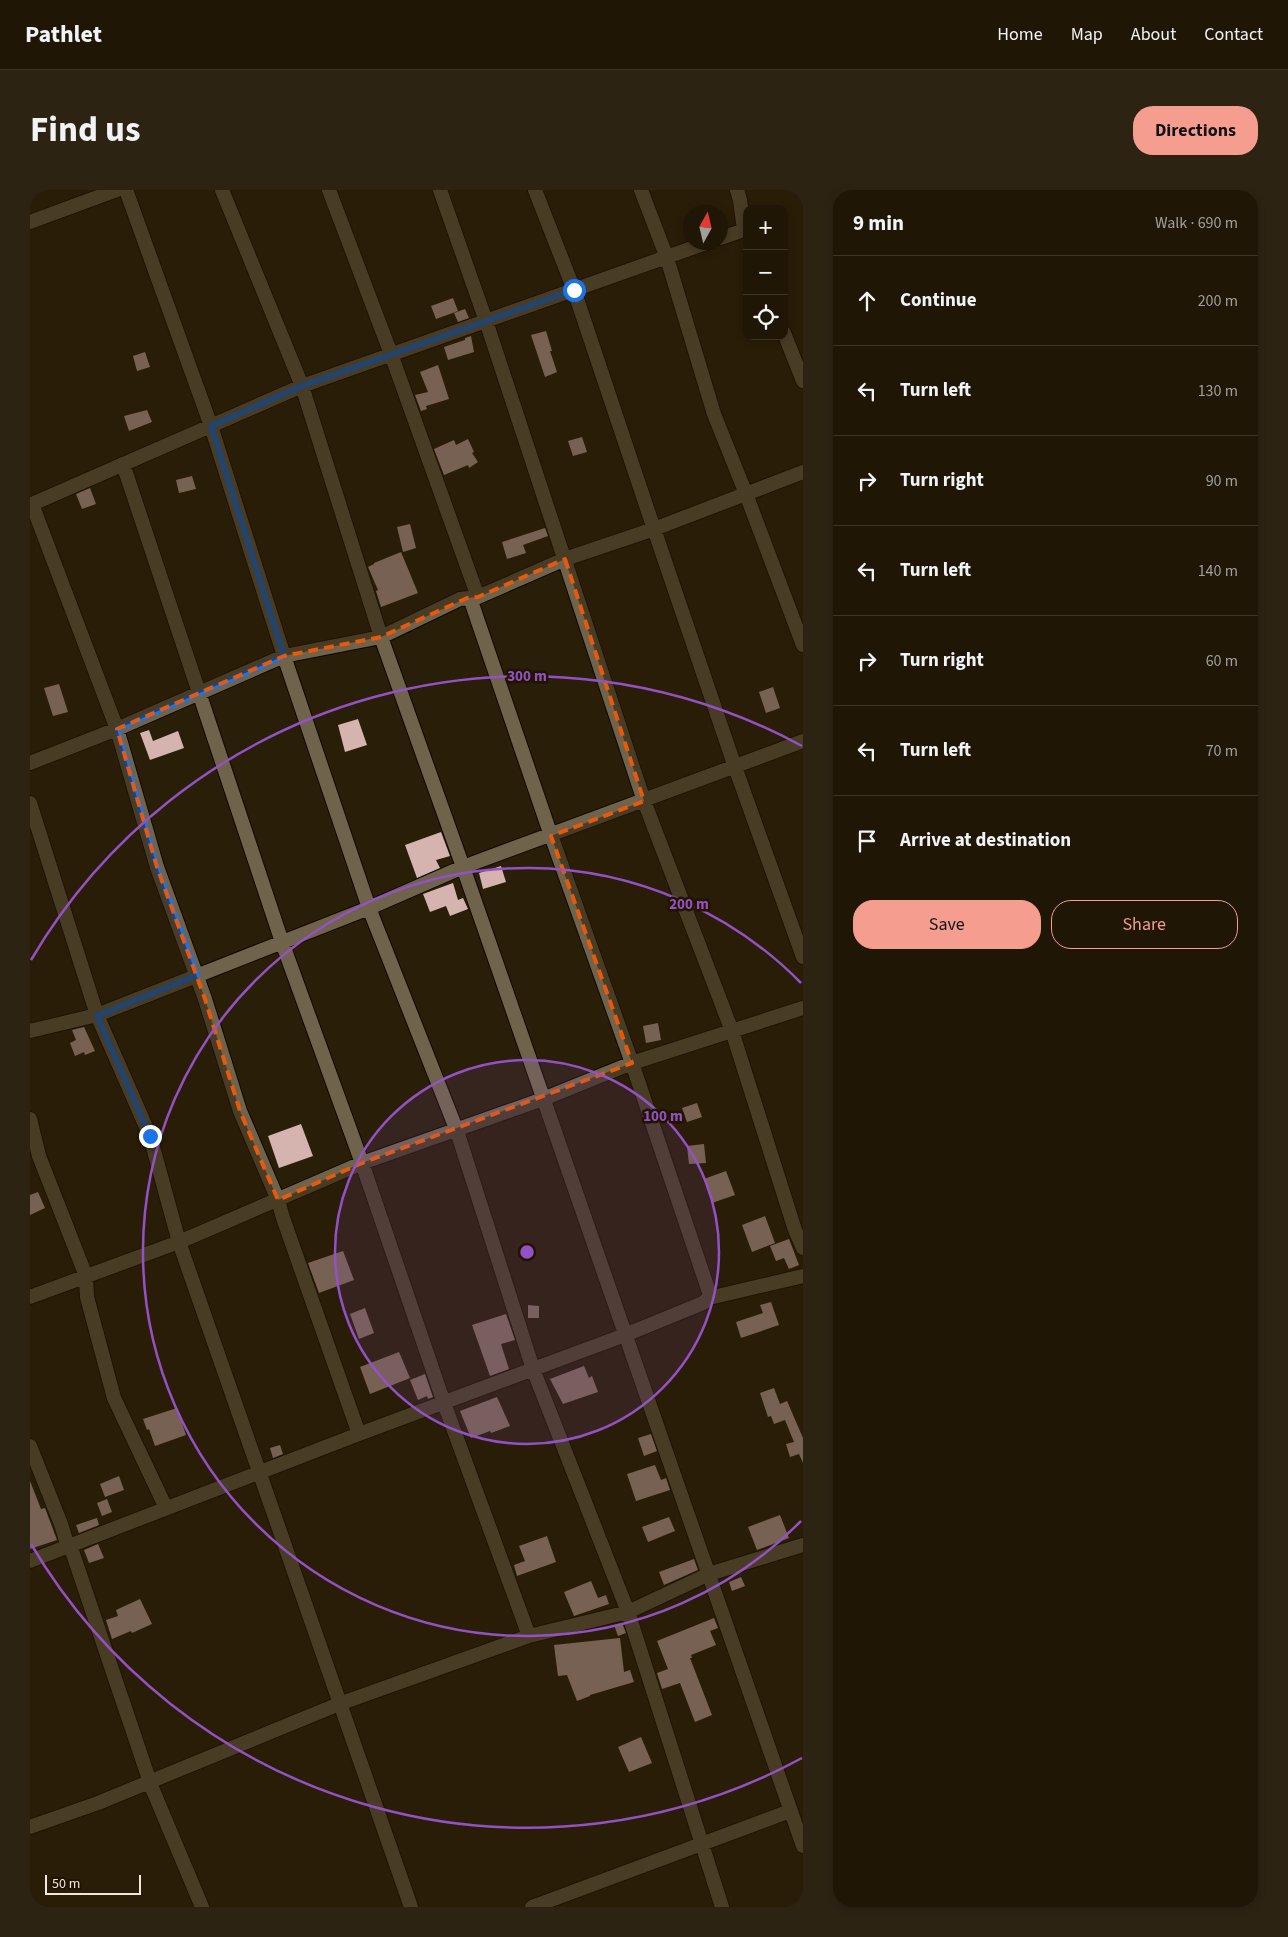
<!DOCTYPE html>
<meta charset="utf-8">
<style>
:root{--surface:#1f1605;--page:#2c2313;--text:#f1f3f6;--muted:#a19f9a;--line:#3c3527;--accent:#f59d8e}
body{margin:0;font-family:"Source Sans 3",sans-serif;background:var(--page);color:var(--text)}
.controls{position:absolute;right:15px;top:15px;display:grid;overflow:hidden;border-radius:10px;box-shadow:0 2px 8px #0003}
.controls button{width:45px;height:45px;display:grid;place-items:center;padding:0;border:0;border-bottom:1px solid var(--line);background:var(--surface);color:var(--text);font:25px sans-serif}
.compass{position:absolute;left:653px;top:15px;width:45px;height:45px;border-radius:50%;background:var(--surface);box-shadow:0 2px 8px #0003;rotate:8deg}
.scale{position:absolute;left:15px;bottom:12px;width:96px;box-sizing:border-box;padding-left:5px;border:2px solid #f0e8db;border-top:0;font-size:14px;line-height:18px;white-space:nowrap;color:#f0e8db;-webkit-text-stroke:4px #201401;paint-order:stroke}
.stop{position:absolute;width:15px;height:15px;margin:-11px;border:4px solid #1a73e8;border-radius:50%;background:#fff}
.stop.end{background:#1a73e8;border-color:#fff;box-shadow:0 1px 5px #0008}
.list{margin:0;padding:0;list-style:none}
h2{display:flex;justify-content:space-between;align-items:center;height:65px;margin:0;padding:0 20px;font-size:21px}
h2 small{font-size:16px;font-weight:400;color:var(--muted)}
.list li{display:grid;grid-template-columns:32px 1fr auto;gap:15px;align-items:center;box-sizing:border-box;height:90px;padding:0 20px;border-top:1px solid var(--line)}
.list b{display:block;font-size:19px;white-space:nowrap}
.list em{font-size:16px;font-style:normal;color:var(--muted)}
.actions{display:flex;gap:10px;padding:15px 20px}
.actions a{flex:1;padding:11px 0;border:1px solid var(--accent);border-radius:20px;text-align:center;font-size:18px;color:var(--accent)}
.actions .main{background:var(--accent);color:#111}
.icon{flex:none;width:28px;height:28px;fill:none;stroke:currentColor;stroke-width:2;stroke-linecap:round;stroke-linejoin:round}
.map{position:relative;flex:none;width:773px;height:1717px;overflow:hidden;border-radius:20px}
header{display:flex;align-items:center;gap:30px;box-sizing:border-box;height:70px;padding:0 25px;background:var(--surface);border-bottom:1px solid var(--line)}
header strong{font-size:24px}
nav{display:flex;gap:28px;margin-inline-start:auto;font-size:18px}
.intro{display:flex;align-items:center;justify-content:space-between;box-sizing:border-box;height:120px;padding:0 30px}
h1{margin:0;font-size:35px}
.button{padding:12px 22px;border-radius:20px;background:var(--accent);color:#111;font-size:18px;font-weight:700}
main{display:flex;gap:30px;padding:0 30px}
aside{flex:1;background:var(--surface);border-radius:20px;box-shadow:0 2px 8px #0003}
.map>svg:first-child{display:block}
.building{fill:#d5b3af}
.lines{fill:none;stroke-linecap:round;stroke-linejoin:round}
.minor-casing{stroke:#120700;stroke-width:16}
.minor{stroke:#70634b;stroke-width:14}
.route{stroke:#1a73e8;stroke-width:6}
.marked{fill:none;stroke:#e8590c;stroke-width:4;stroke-dasharray:10 6;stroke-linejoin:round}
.ring{fill:none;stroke:#9252c5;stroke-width:2.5}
.centre{fill:#9252c5;stroke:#201401;stroke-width:2.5}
.ring-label{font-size:15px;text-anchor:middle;font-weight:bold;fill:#9252c5;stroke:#201401;stroke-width:5;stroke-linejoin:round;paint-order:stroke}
</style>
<header>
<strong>Pathlet</strong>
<nav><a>Home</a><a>Map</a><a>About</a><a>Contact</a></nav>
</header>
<div class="intro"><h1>Find us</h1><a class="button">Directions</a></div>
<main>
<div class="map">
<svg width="773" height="1717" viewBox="0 0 773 1717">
<rect width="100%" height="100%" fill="#291e07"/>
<path class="building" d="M423 108 428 121 406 129 401 116Z
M435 119 439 128 428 132 424 123Z
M516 141 522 161H520L527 182 515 187 501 145Z
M441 146 444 162 418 170 414 157 435 150V148Z
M115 162 120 177 107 181 103 166Z
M408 175 419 209 396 216 397 219 391 221 385 205 398 202 390 182Z
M117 220 122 232 99 241 94 226Z
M552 247 557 262 543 266 538 251Z
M438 249 444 262 442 263 448 272 439 278 438 275 414 285 404 259 424 250 426 255Z
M162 286 166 299 149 303 146 290Z
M60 298 66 314 52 319 46 304Z
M380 334 386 358 373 362 367 337Z
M515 338 518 346 493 355 496 363 477 369 472 352Z
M371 362 388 403 351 417 346 401 348 400 338 377 344 374V373Z
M29 494 38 522 23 526 14 498Z
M743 497 750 518 736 523 729 502Z
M328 529 337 555 315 562 308 535Z
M119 540 123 551 148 541 154 558 120 570 110 543Z
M411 642 420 666 406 670 410 678 387 688 375 655Z
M471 676 476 692 453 699 449 683Z
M423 693 428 710 433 708 438 719 420 726 416 716 400 722 393 704Z
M628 833 631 850 616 853 613 836Z
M54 837 65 861 55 865 54 862 45 866 40 853 46 850 42 840Z
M667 913 672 927 657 932 652 918Z
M271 934 283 966 249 978 238 946Z
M674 954 676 973 659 974 657 956Z
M696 981 705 1005 682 1013 674 989Z
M8 1002 15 1018 0 1025V1005Z
M735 1026 745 1053 722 1062 712 1035Z
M759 1049 769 1075 759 1079 754 1068 746 1071 740 1056Z
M313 1061 324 1090 289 1103 278 1073Z
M741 1112 749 1135 711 1148 706 1132 733 1123 730 1115Z
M498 1115 509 1116V1128H498Z
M335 1118 344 1143 329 1149 320 1124Z
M476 1124 485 1150 471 1154 479 1179 460 1186 442 1135Z
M369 1162 380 1188 340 1204 330 1177Z
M554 1176 559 1188 562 1186 568 1202 533 1214 520 1189Z
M395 1184 403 1207 398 1209 397 1206 388 1210 380 1190Z
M744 1198 750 1214 757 1211 773 1248V1273L769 1264 760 1267 756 1254 764 1252 755 1230 744 1234 741 1226 738 1227 730 1203Z
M467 1207 480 1236 461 1243 460 1241 441 1248 430 1221Z
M147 1218 156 1245 125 1256 119 1239 117 1240 113 1229Z
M621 1244 627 1261 614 1266 608 1248Z
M250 1255 253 1264 243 1268 240 1258Z
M625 1275 631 1290 636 1288 640 1300 606 1311 597 1284Z
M89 1286 94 1300 75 1307 70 1294Z
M0 1291 11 1319 15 1318 27 1350 0 1359Z
M77 1309 82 1322 72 1326 67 1313Z
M750 1325 759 1348 727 1360 718 1337Z
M639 1327 645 1341 618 1352 612 1337Z
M67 1328 69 1335 49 1343 46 1335Z
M517 1346 526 1372 487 1386 484 1375 495 1371 489 1356Z
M68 1354 74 1368 59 1373 54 1360Z
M664 1369 668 1380 634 1395 629 1382Z
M711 1387 715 1396 702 1401 699 1392Z
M561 1391 568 1408 576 1405 579 1414 544 1426 534 1402Z
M110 1409 122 1434 102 1443 101 1441 82 1449 76 1430 88 1426 86 1420Z
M684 1428 688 1438 680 1441 686 1455 661 1465 662 1468H660L682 1525 665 1532 650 1493 632 1499 627 1483 638 1479 627 1451Z
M592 1433 596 1443 588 1446 584 1435Z
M590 1448 594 1482 600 1480 604 1492 560 1505V1506L547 1511 537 1485 528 1486 524 1455Z
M611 1547 622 1573 599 1582 588 1557Z"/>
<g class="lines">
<defs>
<path id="minor" d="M96 0 181 236 254 466 339 718 427 941 503 1179 598 1422 692 1717
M192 0 272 196 351 447 433 677 773 1656
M299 0 361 164 448 407 441 409
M410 0 456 131 614 611 702 841 765 1040 773 1058
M611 0 637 68 684 224 716 304 773 455
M0 32 87 0
M691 48 714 40 710 10 707 0
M754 143 773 191
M93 274 252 752 332 973 414 1213 499 1446
M773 282 624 339 705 577 773 767
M2 314 87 539 127 677 175 809 210 921 248 1010 253 1028 329 1244
M0 315 272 196 679 52
M448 407 535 369 624 339 544 100 505 0
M0 573 87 539 254 466 351 447 430 409 440 408 517 634 602 873 679 1102V1108L673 1113 595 1145 329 1244 0 1371
M0 613 67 825 120 946 149 1052 381 1717
M0 841 67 825 339 718 433 677 773 551
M0 929 9 966 56 1086 57 1107 84 1208 136 1318
M0 1107 149 1052 332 973 513 909 602 873 773 818
M679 1108 773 1086
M0 1256 31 1334 38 1357
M40 1355 122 1598 172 1717
M0 1637 68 1613 309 1514 499 1446 598 1422 679 1384 773 1355
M502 1717 760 1621"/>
</defs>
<use href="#minor" class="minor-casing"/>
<use href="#minor" class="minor"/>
</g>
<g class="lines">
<path class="route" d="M120 946 67 826 167 785 127 678 87 539 254 466 181 236 272 196 544 100"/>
</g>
<path d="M0 0H773V1717H0ZM535 369 614 611 521 646 602 873 332 973 248 1010 210 921 175 809 127 677 87 539 254 466 351 447 437 408 448 407Z" fill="#291e07" fill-opacity=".55" fill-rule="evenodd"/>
<path class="marked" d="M535 369 614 611 521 646 602 873 332 973 248 1010 210 921 175 809 127 677 87 539 254 466 351 447 437 408 448 407Z"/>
<circle cx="497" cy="1062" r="192" fill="#9252c5" fill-opacity=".12"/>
<g class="ring">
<circle cx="497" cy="1062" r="192"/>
<path d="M771 1331A384 384 0 1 1 771 793"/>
<path d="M772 1568A576 576 0 0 1 1 1354M1 770A576 576 0 0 1 772 556"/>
</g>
<circle cx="497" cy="1062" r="8" class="centre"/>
<g class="ring-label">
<text x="497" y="491">300 m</text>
<text x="659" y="719">200 m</text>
<text x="633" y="931">100 m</text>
</g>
</svg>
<div class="controls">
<button>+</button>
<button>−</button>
<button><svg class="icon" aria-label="locate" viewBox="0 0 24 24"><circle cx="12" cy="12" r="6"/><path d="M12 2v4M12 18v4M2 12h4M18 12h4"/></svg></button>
</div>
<svg class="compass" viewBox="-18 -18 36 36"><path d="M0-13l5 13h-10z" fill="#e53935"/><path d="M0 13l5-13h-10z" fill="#a19f9a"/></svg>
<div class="scale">50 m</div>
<div class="stop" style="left:544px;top:100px"></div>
<div class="stop end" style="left:120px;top:946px"></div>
</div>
<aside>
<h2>9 min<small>Walk · 690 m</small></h2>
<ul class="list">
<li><svg class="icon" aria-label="ahead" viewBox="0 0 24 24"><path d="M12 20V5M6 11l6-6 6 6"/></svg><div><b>Continue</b></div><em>200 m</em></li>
<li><svg class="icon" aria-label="left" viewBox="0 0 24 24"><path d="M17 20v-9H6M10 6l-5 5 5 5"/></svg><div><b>Turn left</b></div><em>130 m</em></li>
<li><svg class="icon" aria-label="right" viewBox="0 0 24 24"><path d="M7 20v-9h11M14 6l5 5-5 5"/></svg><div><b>Turn right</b></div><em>90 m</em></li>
<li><svg class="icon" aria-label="left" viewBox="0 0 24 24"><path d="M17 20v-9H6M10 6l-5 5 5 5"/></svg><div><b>Turn left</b></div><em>140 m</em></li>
<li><svg class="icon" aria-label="right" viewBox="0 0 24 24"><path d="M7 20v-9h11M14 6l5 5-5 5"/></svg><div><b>Turn right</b></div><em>60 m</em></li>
<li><svg class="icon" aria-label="left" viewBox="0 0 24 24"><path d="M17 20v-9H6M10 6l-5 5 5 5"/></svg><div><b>Turn left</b></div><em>70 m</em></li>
<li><svg class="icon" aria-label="arrive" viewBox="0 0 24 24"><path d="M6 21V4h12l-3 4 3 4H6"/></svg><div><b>Arrive at destination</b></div></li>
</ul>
<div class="actions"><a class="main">Save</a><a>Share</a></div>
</aside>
</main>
